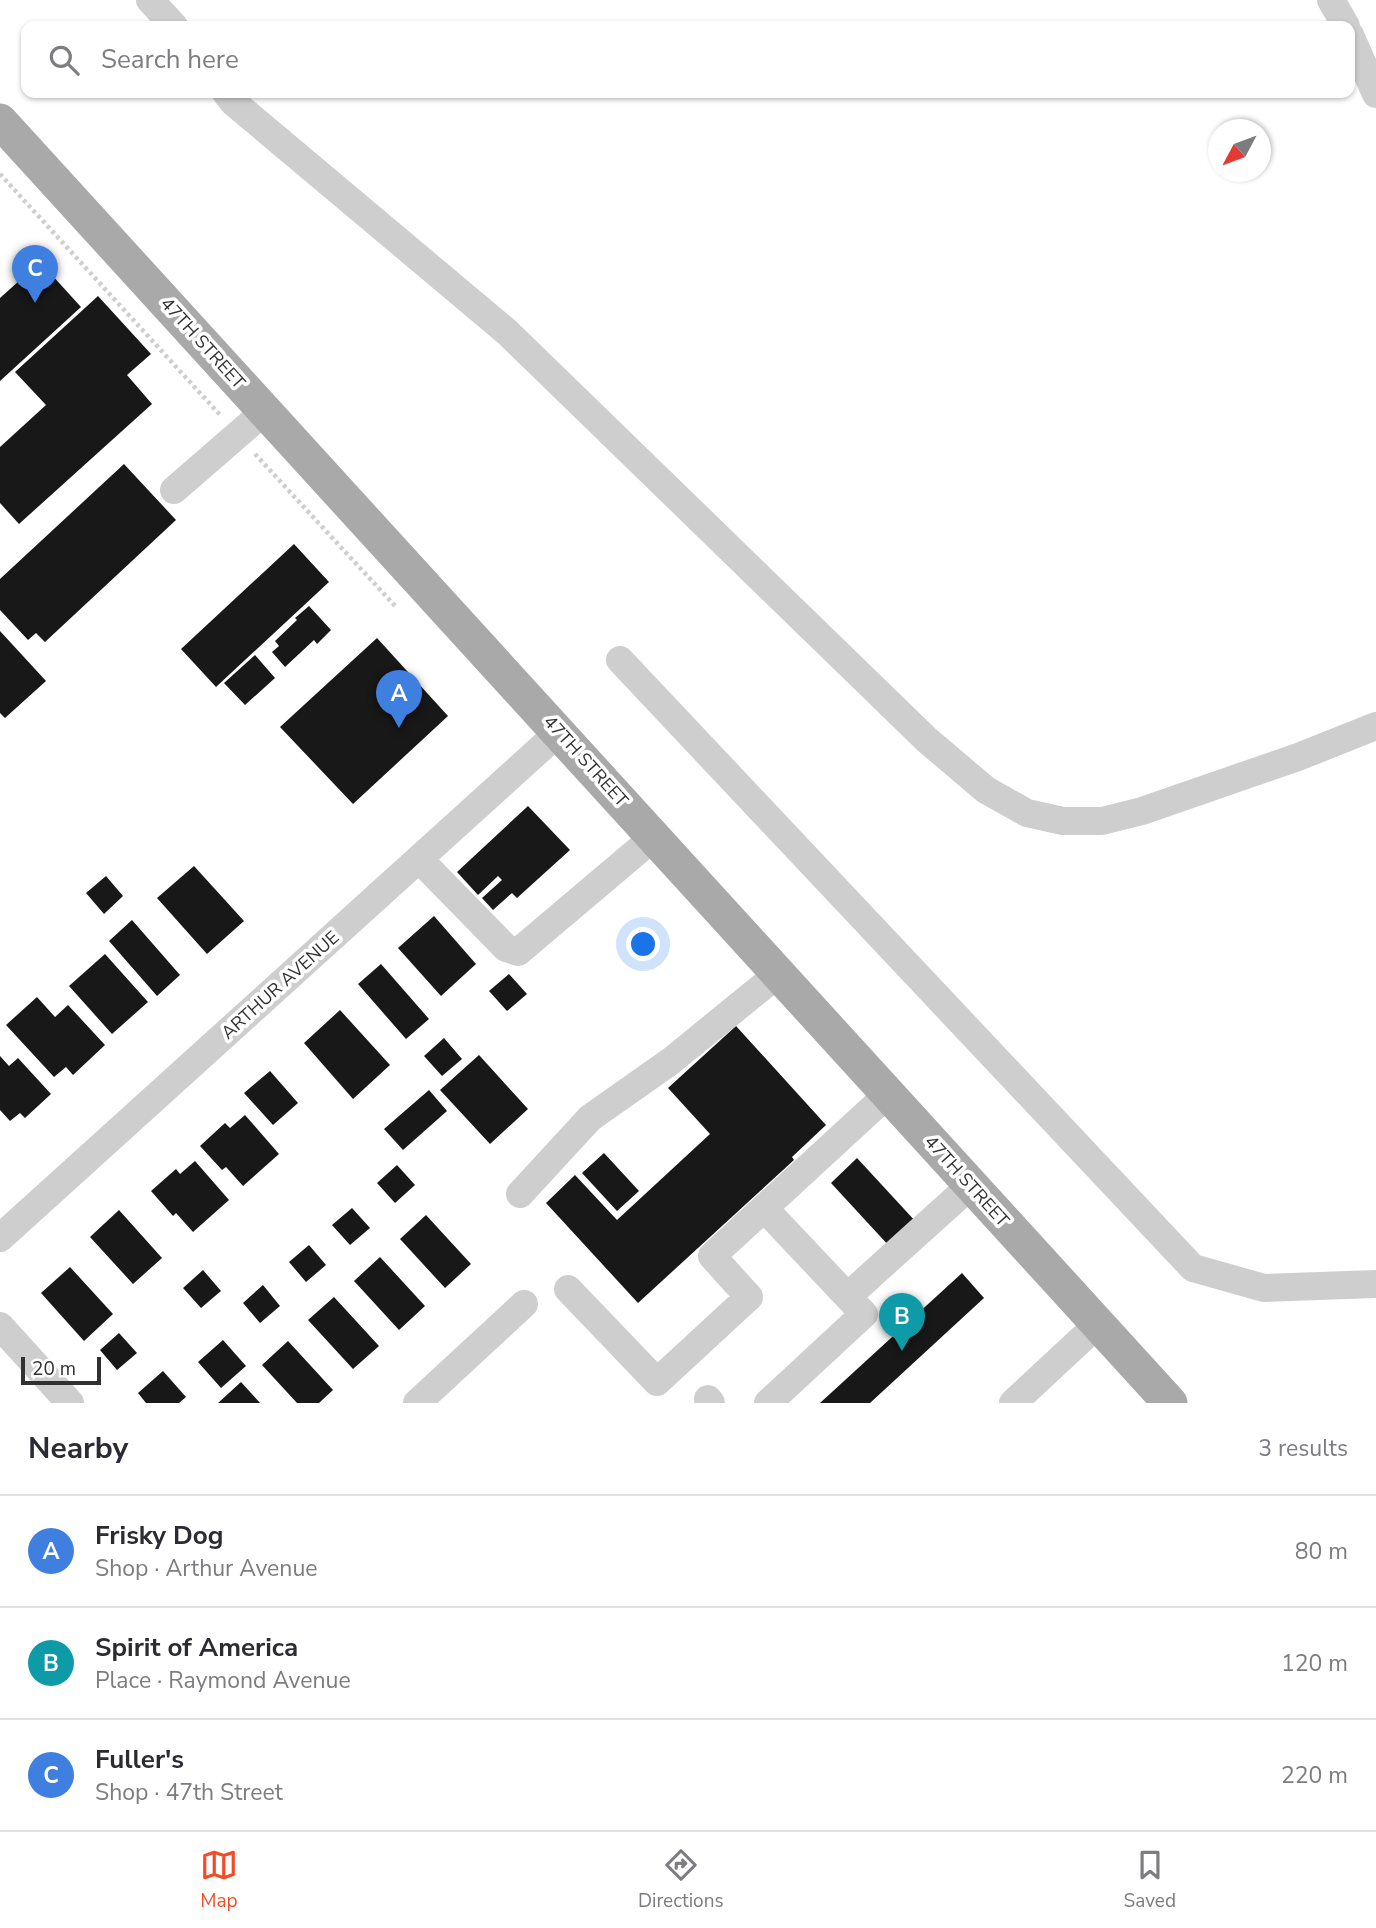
<!DOCTYPE html>
<meta charset="utf-8">
<style>
:root{--surface:#fff;--page:#f7f7f7;--text:#2b2b33;--muted:#7c7c81;--line:#e1e1e2;--accent:#f54a26}
body{margin:0;font-family:"Nunito Sans",sans-serif;background:var(--page);color:var(--text)}
.compass{position:absolute;left:1208px;top:119px;width:63px;height:63px;border-radius:50%;background:var(--surface);box-shadow:0 2px 5px #0004;rotate:229deg}
.scale{position:absolute;left:21px;bottom:18px;width:80px;box-sizing:border-box;padding-left:7px;border:4px solid #313131;border-top:0;font-size:19px;line-height:24px;white-space:nowrap;color:#313131;-webkit-text-stroke:5px #fff;paint-order:stroke}
.you{position:absolute;left:644px;top:945px;width:24px;height:24px;margin:-18px;border:5px solid #fff;border-radius:50%;background:#1a73e8;box-shadow:0 0 0 10px #1a73e833}
.badge{display:grid;place-items:center;width:46px;height:46px;border-radius:50%;background:var(--accent);color:#fff;font-size:23px;font-weight:700}
.pin{position:absolute;translate:-50% -58px;filter:drop-shadow(0 2px 4px #0008)}
.pin::after{content:'';position:absolute;top:37px;width:24px;height:21px;background:inherit;clip-path:polygon(0 0,100% 0,50% 100%)}
.list{margin:0;padding:0;list-style:none}
h2{display:flex;justify-content:space-between;align-items:center;height:91px;margin:0;padding:0 28px;font-size:30px}
h2 small{font-size:23px;font-weight:400;color:var(--muted)}
.list li{display:grid;grid-template-columns:46px 1fr auto;gap:21px;align-items:center;box-sizing:border-box;height:112px;padding:0 28px;border-top:2px solid var(--line)}
.list b{display:block;font-size:26px;white-space:nowrap}
.list p{margin:0;font-size:23px;white-space:nowrap;color:var(--muted)}
.list em{font-size:23px;font-style:normal;color:var(--muted)}
.icon{flex:none;width:38px;height:38px;fill:none;stroke:currentColor;stroke-width:2;stroke-linecap:round;stroke-linejoin:round}
.map{position:relative;flex:none;width:1376px;height:1403px;overflow:hidden}
.search{position:absolute;background:var(--surface);box-shadow:0 2px 5px #0004;left:21px;right:21px;top:21px;height:77px;display:flex;align-items:center;gap:18px;box-sizing:border-box;padding:0 24px;border-radius:14px;color:var(--muted);font-size:26px}
.sheet{height:427px;background:var(--surface)}
nav{display:flex;justify-content:space-around;align-items:center;box-sizing:border-box;height:98px;border-top:2px solid var(--line);background:var(--surface);font-size:19px;color:var(--muted)}
nav a{display:grid;justify-items:center;gap:4px}
nav .on{color:var(--accent)}
.map>svg:first-child{display:block}
.building{fill:#181818}
.lines{fill:none;stroke-linecap:round;stroke-linejoin:round}
.path{stroke:#cecece;stroke-width:4.5;stroke-dasharray:3.5 3.5;stroke-linecap:butt}
.minor{stroke:#cecece;stroke-width:28}
.major{stroke:#a9a9a9;stroke-width:35}
.labels{text-anchor:middle;stroke-width:7;stroke-linejoin:round;paint-order:stroke}
.street-label{font-size:18px;fill:#313131;stroke:#fff}
</style>
<div class="map">
<svg width="1376" height="1403" viewBox="0 0 1376 1403">
<rect width="100%" height="100%" fill="#fff"/>
<path class="building" d="M40 262 81 307 0 381V298Z
M98 296 151 354 127 375 152 404 19 524 0 503V447L46 405 15 372Z
M124 464 176 520 45 642 36 633 28 640 0 610V579Z
M294 544 329 582 216 687 181 649Z
M309 606 331 630 317 644 314 640 285 667 272 652 279 646 275 641 297 620 295 618Z
M0 631 46 681 5 718 0 713Z
M377 638 448 716 353 804 280 727Z
M255 655 275 678 245 705 224 683Z
M528 806 570 850 517 898 512 893 493 910 482 898 502 880 498 876 478 895 457 872Z
M194 866 244 921 207 954 157 898Z
M106 876 123 896 104 914 86 893Z
M434 916 476 964 441 996 398 948Z
M132 920 180 975 157 996 109 941Z
M105 954 148 1002 112 1034 69 986Z
M381 964 429 1019 406 1039 358 984Z
M509 974 527 994 507 1011 489 991Z
M37 997 55 1017 68 1005 105 1045 73 1075 66 1067 54 1077 6 1025Z
M340 1010 390 1065 353 1099 304 1043Z
M736 1026 826 1125 792 1157 794 1160 638 1303 546 1203 575 1175 617 1220 710 1134 668 1088Z
M444 1038 462 1059 442 1076 424 1056Z
M479 1055 528 1109 490 1144 440 1090Z
M0 1056 9 1066 18 1058 51 1094 25 1118 20 1113 10 1121 0 1110Z
M270 1071 298 1103 273 1125 244 1093Z
M429 1090 447 1111 403 1150 384 1129Z
M245 1115 279 1154 243 1186 226 1167 222 1170 200 1146 225 1123 230 1128Z
M604 1153 639 1191 617 1211 582 1173Z
M857 1158 917 1223 890 1247 831 1183Z
M195 1161 229 1200 193 1232 176 1213 173 1216 151 1191 176 1169 180 1174Z
M397 1165 415 1185 395 1203 377 1183Z
M352 1208 370 1228 350 1245 332 1225Z
M119 1210 162 1258 133 1284 90 1237Z
M426 1215 471 1264 445 1288 400 1239Z
M309 1245 326 1265 306 1282 289 1262Z
M380 1257 425 1306 399 1330 354 1281Z
M70 1267 113 1314 84 1341 41 1293Z
M203 1270 221 1291 201 1308 183 1288Z
M962 1273 984 1298 870 1403H820Z
M263 1285 280 1306 260 1323 243 1303Z
M334 1297 379 1346 353 1369 308 1320Z
M119 1333 137 1353 117 1370 100 1350Z
M223 1340 246 1366 221 1388 198 1362Z
M288 1341 333 1390 319 1403H297L262 1365Z
M163 1371 186 1397 179 1403H146L138 1393Z
M241 1382 260 1403H218Z"/>
<g class="lines">
<path class="path" d="M0 174 221 416
M255 454 396 607"/>
<path class="minor" d="M150 0 174 26
M1331 0 1346 26
M1350 35 1376 94
M226 93 233 102 507 332 927 740 986 790 1027 813 1063 821H1102L1142 811 1298 757 1376 726
M174 490 265 411
M620 660 1193 1268 1264 1288 1376 1284
M419 859 506 948 518 952 654 837
M520 1194 590 1118 671 1061 779 973
M764 1208 864 1314 768 1403
M0 1238 559 732
M568 1289 657 1382 749 1297 712 1256 888 1094
M848 1296 971 1185
M0 1326 70 1403
M708 1399 711 1403
M417 1403 524 1304
M1013 1403 1098 1324"/>
<path class="major" d="M0 121 1170 1403"/>
</g>
<g class="labels">
<g class="street-label">
<text transform="translate(203 343) rotate(48)" y="6">47TH STREET</text>
<text transform="translate(586 761) rotate(48)" y="6">47TH STREET</text>
<text transform="translate(280 985) rotate(-42)" y="6">ARTHUR AVENUE</text>
<text transform="translate(967 1181) rotate(48)" y="6">47TH STREET</text>
</g>
</g>
</svg>
<svg class="compass" viewBox="-18 -18 36 36"><path d="M0-13l5 13h-10z" fill="#e53935"/><path d="M0 13l5-13h-10z" fill="#7c7c81"/></svg>
<div class="scale">20 m</div>
<div class="you"></div>
<div class="pin badge" style="left:399px;top:728px;background:#3f7fe0">A</div>
<div class="pin badge" style="left:902px;top:1351px;background:#0f9aa8">B</div>
<div class="pin badge" style="left:35px;top:303px;background:#3f7fe0">C</div>
<div class="search"><svg class="icon" aria-label="search" viewBox="0 0 24 24"><circle cx="10" cy="10" r="6"/><path d="M15 15l6 6"/></svg>Search here</div>
</div>
<section class="sheet">
<h2>Nearby<small>3 results</small></h2>
<ul class="list">
<li><span class="badge" style="background:#3f7fe0">A</span><div><b>Frisky Dog</b><p>Shop · Arthur Avenue</p></div><em>80 m</em></li>
<li><span class="badge" style="background:#0f9aa8">B</span><div><b>Spirit of America</b><p>Place · Raymond Avenue</p></div><em>120 m</em></li>
<li><span class="badge" style="background:#3f7fe0">C</span><div><b>Fuller's</b><p>Shop · 47th Street</p></div><em>220 m</em></li>
</ul>
</section>
<nav>
<a class="on"><svg class="icon" aria-label="map" viewBox="0 0 24 24"><path d="M3 6l6-2 6 2 6-2v14l-6 2-6-2-6 2zM9 4v14M15 6v14"/></svg>Map</a>
<a><svg class="icon" aria-label="directions" viewBox="0 0 24 24"><path d="M12 3l9 9-9 9-9-9zM9 14v-3h6M13 9l2 2-2 2"/></svg>Directions</a>
<a><svg class="icon" aria-label="saved" viewBox="0 0 24 24"><path d="M7 4h10v16l-5-4-5 4z"/></svg>Saved</a>
</nav>
